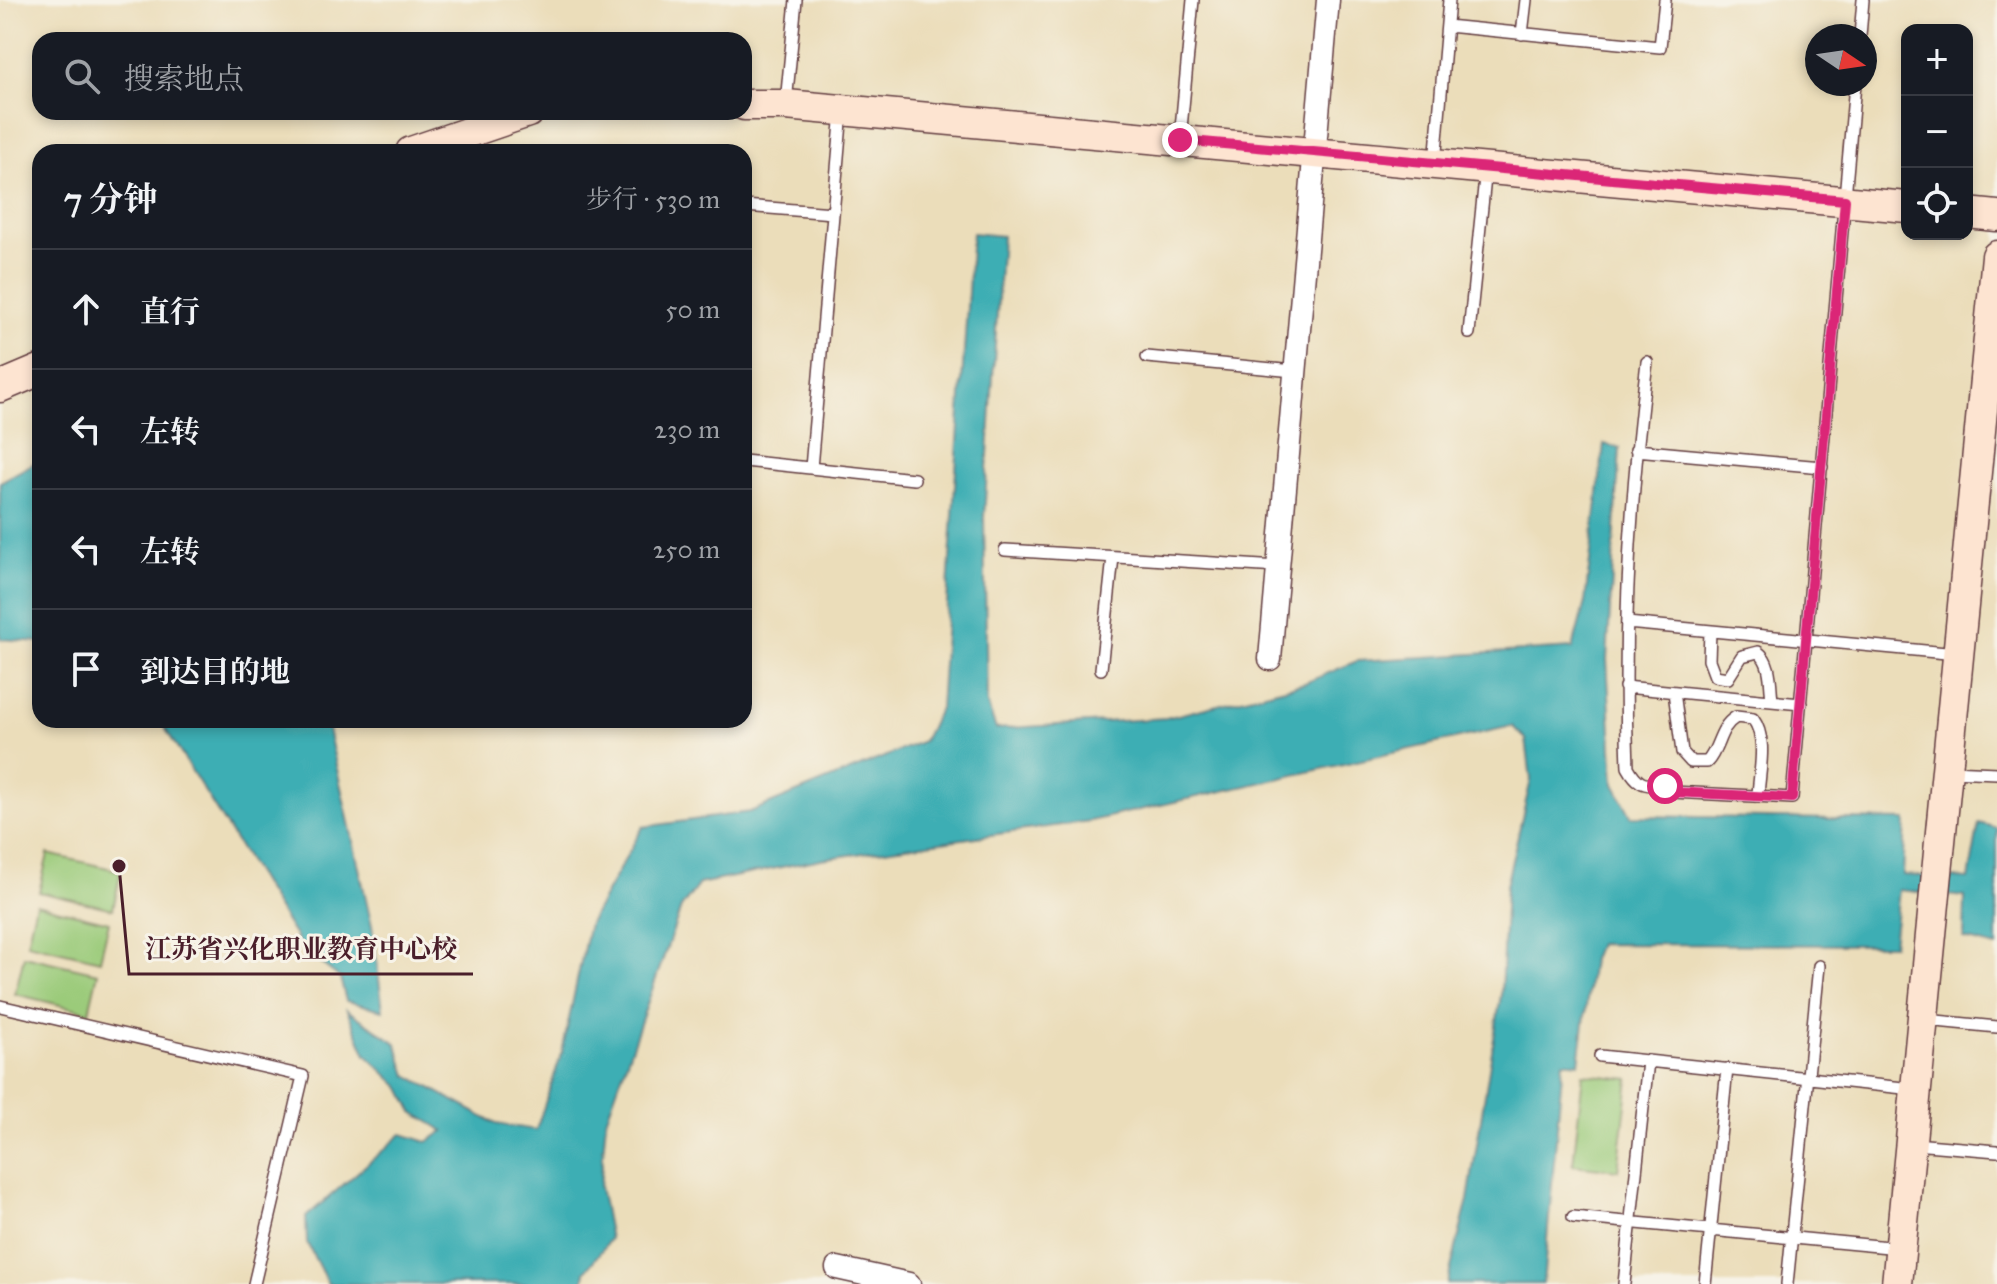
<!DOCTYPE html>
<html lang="zh">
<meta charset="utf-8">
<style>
:root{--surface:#171b24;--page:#20242c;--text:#f1f3f6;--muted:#9ea1a6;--line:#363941}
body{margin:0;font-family:"IM FELL Great Primer","Noto Serif SC",serif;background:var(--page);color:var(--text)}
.controls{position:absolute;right:24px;top:24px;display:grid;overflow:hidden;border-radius:16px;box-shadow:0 4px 12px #0003}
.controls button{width:72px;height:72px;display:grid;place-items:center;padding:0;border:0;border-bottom:2px solid var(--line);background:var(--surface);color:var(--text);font:40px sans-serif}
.compass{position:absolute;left:1805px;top:24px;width:72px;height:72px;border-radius:50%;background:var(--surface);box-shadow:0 4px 12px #0003;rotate:103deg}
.stop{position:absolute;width:24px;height:24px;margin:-18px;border:6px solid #db2777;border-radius:50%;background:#fff}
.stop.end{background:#db2777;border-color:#fff;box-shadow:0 2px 8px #0008}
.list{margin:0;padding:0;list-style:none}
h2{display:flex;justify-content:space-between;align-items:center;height:104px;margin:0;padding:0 32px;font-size:34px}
h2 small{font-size:26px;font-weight:400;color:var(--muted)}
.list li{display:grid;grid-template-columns:52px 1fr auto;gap:24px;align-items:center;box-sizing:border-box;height:120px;padding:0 32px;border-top:2px solid var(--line)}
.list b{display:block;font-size:30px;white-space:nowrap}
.list em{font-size:26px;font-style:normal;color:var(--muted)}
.icon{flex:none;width:44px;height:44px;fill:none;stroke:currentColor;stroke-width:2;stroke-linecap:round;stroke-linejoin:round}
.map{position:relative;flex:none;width:1997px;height:1284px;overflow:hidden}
.search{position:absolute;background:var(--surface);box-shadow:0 4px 12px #0003;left:32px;top:32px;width:720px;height:88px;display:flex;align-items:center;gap:20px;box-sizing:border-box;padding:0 28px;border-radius:24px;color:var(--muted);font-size:30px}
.panel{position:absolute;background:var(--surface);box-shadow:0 4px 12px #0003;left:32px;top:144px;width:720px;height:584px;border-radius:24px}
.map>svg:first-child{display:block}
.pitch{fill:#9bcb7a;stroke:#727552;stroke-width:2}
.water{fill:#3daeb4;stroke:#446670;stroke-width:2}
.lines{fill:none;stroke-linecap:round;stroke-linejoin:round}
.lane-casing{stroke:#623c40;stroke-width:14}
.street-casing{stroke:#623c40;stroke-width:25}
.secondary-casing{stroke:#623c40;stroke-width:33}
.lane{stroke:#fff;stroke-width:11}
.street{stroke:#fff;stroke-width:22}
.secondary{stroke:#fde4d1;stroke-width:30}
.route{stroke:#db2777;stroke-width:10}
.leader{fill:none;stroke:#4a1f2b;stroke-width:3}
.callout-dot{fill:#4a1f2b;stroke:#f7f3e8;stroke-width:3}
.callout-label{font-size:26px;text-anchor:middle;font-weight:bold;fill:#4a1f2b;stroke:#f7f3e8;stroke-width:6;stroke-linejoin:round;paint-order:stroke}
</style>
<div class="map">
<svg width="1997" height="1284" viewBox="0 0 1997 1284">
<rect width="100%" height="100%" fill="#f7f3e8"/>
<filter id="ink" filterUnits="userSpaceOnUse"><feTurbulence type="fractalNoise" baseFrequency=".0125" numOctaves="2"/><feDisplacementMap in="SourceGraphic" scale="16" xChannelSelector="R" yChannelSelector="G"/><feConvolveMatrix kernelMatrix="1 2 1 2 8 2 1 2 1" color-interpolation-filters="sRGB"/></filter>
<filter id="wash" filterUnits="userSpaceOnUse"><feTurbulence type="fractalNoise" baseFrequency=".006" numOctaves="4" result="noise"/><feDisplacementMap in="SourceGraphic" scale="32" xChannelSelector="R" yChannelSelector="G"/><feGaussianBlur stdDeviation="1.8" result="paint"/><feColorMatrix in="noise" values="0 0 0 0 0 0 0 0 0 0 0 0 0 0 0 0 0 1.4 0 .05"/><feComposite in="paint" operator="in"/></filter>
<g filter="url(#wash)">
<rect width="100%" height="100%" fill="#ebddba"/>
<path class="pitch" d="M48 854 121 871 113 909 39 892Z
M36 904 109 922 100 960 27 943Z
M24 956 98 973 89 1012 15 994Z
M1583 1074 1629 1079 1618 1170 1573 1165Z"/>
<path class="water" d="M972 233 1002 236 984 517 987 704 996 729 1166 718 1305 683 1357 661 1573 648 1585 602 1604 444 1620 448 1607 659 1614 784 1631 816 1906 820 1903 875 1969 879 1979 823 1997 828V947L1964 939 1965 897 1899 890 1893 945 1598 944 1592 959 1579 1063 1563 1061 1543 1284H1447L1468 1200 1501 995 1506 886 1531 780 1526 739 1512 726 1090 821 821 859 699 884 681 908 606 1120 600 1187 610 1239 585 1272 583 1284H328L307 1243 306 1217 402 1134 427 1142 444 1131 413 1112 401 1088 366 1055 347 1010 396 1043 407 1075 496 1124 536 1130 562 1053 589 923 643 827 750 812 923 741 940 708Z
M40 460V642L0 639V482Z
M160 720H326L372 926 383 1010 346 1001 340 978 303 949Z"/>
</g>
<g filter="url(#ink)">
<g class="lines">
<defs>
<path id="lane" d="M1447 26 1660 47 1665 0
M1522 34 1526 0
M1860 36 1863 0
M786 103 796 0
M1180 139 1193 0
M1435 163 1449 0
M744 206 833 213
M1469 333 1486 168
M1147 357 1294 371
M1647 362C1630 497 1622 632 1628 767 1644 796 1653 777 1672 792L1792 798 1855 84
M1636 450 1822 467
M744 461 914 479
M811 468 842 111
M1005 550 1278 567
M1627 623 1957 654
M1710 631 1709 660 1715 676 1728 678 1742 656 1758 652C1772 662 1770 685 1772 701
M1101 669 1113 557
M1625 687 1801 704
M1674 692 1682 752 1691 762H1707C1720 748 1718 728 1736 717L1753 719C1768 739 1759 772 1758 796
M1950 771 1997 773
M0 1006 303 1076 254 1284
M1926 1020 1997 1027
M1600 1056 1913 1089
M1914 1144 1997 1151
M1573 1217 1899 1248
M1624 1284 1648 1061
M1705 1284 1727 1069
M1787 1284 1819 966"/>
<path id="street" d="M1270 659 1328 0
M837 1268 909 1284"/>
<path id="secondary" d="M744 105H786L1907 207
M411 152 528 112
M1967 213 1997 216
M0 387 40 370
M1897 1284 1997 256"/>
</defs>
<use href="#lane" class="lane-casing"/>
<use href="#street" class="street-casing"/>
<use href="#secondary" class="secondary-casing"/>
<use href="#lane" class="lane"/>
<use href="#street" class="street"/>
<use href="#secondary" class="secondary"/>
</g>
</g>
<g class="lines" filter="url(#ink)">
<path class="route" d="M1180 140 1845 200 1792 798 1672 792 1665 786"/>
</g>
<path class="leader" d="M119 866L129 974H473"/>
<circle class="callout-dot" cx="119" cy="866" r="8"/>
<g class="callout-label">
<text x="301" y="958">江苏省兴化职业教育中心校</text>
</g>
</svg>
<div class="controls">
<button>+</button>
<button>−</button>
<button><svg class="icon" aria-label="locate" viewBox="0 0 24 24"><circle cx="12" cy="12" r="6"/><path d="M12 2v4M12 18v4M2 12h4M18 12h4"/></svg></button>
</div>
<svg class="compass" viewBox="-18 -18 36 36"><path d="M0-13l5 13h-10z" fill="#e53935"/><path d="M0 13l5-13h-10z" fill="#9ea1a6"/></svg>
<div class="stop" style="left:1665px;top:786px"></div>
<div class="stop end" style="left:1180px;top:140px"></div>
<div class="search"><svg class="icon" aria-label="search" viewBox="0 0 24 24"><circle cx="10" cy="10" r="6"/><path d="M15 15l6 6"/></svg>搜索地点</div>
<section class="panel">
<h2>7 分钟<small>步行 · 530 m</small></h2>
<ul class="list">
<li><svg class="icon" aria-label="ahead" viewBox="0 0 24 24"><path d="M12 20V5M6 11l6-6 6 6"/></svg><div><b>直行</b></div><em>50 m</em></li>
<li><svg class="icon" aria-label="left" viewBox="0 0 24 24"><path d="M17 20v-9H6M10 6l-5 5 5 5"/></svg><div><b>左转</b></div><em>230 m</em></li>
<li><svg class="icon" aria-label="left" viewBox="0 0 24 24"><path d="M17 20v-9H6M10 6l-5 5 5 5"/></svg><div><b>左转</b></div><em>250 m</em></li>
<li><svg class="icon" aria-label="arrive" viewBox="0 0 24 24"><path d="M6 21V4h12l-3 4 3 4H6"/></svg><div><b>到达目的地</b></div></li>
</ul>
</section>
</div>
